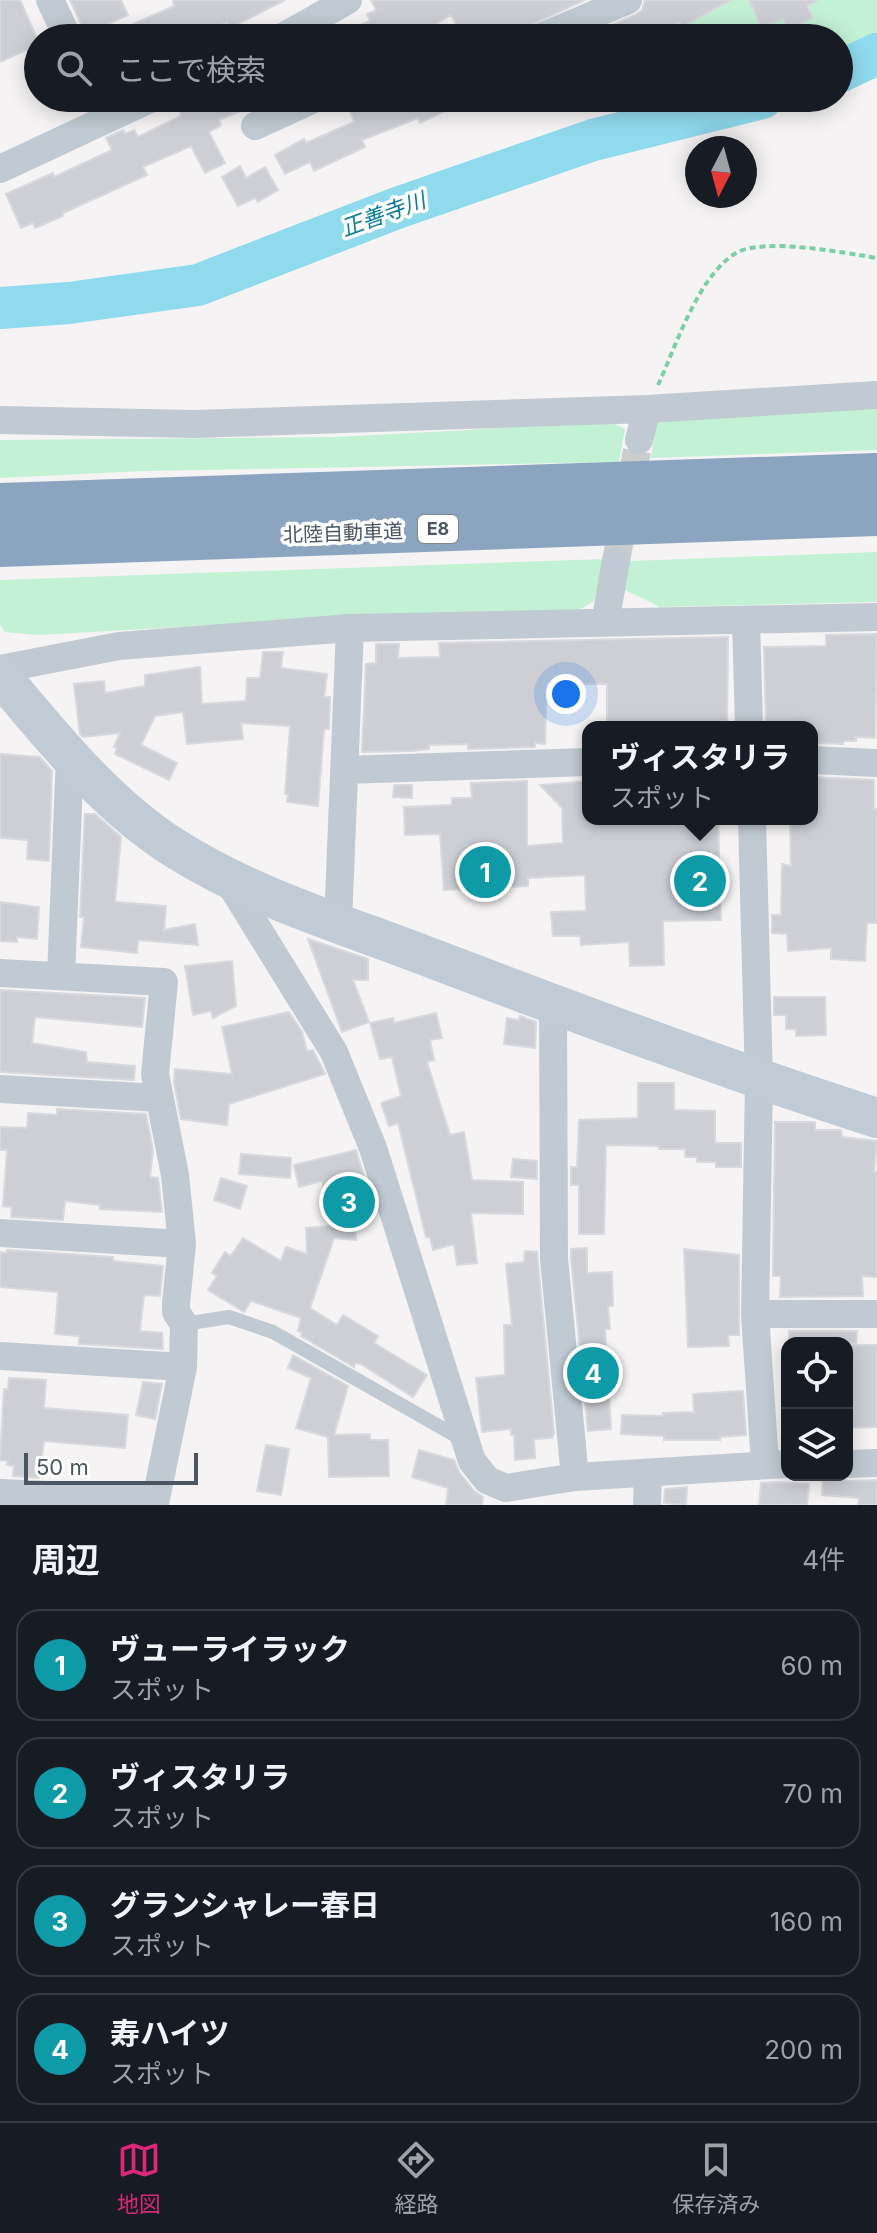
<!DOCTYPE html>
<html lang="ja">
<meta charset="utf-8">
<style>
:root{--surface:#171b24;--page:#20242c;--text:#f1f3f6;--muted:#9ea1a6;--line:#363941;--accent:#db2777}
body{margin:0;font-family:Inter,"Noto Sans JP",sans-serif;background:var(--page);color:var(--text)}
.controls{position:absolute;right:24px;bottom:24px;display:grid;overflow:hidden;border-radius:16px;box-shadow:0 4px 20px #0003}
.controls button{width:72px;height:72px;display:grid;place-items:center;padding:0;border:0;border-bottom:2px solid var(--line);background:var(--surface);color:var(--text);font:40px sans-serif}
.compass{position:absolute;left:685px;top:136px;width:72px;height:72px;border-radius:50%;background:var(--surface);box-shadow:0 4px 20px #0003;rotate:186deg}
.scale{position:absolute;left:24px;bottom:20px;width:174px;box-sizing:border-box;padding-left:8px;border:4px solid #4a5661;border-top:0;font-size:22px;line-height:28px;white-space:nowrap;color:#4a5661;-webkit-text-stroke:6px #fff;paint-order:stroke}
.you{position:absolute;left:566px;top:694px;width:28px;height:28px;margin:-20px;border:6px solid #fff;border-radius:50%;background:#1a73e8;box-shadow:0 0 0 12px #1a73e833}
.badge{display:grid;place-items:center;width:52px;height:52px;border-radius:50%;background:var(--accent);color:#fff;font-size:26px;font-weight:700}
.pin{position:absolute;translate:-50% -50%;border:4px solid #fff;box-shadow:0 2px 8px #0006}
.popup{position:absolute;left:582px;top:721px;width:236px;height:104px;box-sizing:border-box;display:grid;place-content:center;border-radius:16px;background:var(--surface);filter:drop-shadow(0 2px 6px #0005);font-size:26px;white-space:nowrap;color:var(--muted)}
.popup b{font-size:30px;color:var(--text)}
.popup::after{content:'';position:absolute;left:50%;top:100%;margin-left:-16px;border:16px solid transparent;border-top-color:var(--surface)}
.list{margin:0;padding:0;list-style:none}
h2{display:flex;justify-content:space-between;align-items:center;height:104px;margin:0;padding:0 32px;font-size:34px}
h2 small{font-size:26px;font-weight:400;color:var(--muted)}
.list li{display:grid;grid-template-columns:52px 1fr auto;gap:24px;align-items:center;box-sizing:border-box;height:112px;margin:0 16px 16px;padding:0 16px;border:2px solid var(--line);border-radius:24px}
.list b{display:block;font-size:30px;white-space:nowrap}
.list p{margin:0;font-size:26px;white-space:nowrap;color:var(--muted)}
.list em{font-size:26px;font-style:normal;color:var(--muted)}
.icon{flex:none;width:44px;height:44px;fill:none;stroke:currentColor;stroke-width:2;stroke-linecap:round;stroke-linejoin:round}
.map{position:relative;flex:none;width:877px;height:1505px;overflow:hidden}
.search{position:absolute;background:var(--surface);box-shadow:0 4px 20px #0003;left:24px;right:24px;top:24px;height:88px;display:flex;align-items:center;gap:20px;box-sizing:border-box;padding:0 28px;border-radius:44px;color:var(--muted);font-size:30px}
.sheet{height:616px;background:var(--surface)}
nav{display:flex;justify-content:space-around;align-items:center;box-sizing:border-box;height:112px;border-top:2px solid var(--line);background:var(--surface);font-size:22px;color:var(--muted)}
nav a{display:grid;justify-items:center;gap:4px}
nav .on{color:var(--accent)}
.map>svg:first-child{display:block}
.green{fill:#c3f1d5}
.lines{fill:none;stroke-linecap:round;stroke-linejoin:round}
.river{stroke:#90daee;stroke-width:42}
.building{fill:#cdcfd5;stroke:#d7d9de;stroke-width:2}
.street-tunnel{stroke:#caccce;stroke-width:28;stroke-dasharray:28 14;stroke-linecap:butt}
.path{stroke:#7ad0a6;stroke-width:4;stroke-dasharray:6 4;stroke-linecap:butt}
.lane{stroke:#c1cad2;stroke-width:14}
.street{stroke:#c1cad2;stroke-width:28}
.secondary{stroke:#c1cbd6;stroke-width:40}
.highway{stroke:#8ba5c1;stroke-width:44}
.labels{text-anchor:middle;stroke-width:7;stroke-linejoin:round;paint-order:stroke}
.shield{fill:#fff;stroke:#808990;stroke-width:2}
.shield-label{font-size:18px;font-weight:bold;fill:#4a5661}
.street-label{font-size:20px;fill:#4a5661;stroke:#fff}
.water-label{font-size:22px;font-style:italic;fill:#0c7c9b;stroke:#fff}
</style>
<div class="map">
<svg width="877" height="1505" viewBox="0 0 877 1505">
<rect width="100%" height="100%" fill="#f5f3f3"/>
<path class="green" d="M653 0H877V59L839 63V38H707L660 13Z
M877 399V450L651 458 657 418Z
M586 419 608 421 625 429 619 462 144 471 0 478V440L336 437 469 430Z
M877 552V602L660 607 621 588 630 561Z
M605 559 594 601 574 613 323 619 38 635 5 632 0 625V580Z"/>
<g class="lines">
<path class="river" d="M839 72 877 54
M0 308 69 303 198 285 397 208 593 140 762 98"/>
</g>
<path class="building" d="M0 0H20L38 40V45L0 62Z
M70 0H121L128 15 90 32 87 26 83 28Z
M173 0H285L230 28 227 22 193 38H102L174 6Z
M371 0H585L526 27 459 30 451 15 416 36 412 30 394 38H330L370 21 367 14 376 10Z
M645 0H731L682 27 679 22 645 38H582L635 15 642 10Z
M749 0H818L807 6 813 18 789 29 783 19 761 27Z
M173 98H271L219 120 221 125 209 132 225 163 205 173 191 146 143 167 147 175 63 213V216L35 228 33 223 21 228 6 194 53 173 54 177 112 150 106 138 123 130 125 134 134 130 138 137 179 117 181 114Z
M370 98H473L420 123 418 118 362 140 365 147 314 171 310 162 285 174 275 155 304 139 306 143 354 122 349 108Z
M240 166 246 178 265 167 278 190 258 202 255 198 238 206 222 177Z
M877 634 875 738 856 737V741H844L843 744 817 743V727L766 725 764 647 826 646V635Z
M728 637 727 727H607V684H547L545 744 535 743V747L468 749V744L429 745V749L413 751 362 752 366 664 376 663V644H399L398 658 440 657 439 643Z
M263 652H283L281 668 327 674 324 697H330L329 729H324L318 806 287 802 288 794H285L290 726 241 723 243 739 187 744 183 712 155 716 141 745 177 763 169 780 115 754 117 748 114 747 120 733 83 737 80 734 74 684 104 681 105 693 145 686V675L200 667 202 704 246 701 247 678H260Z
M0 754 40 757 52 771 49 861 27 859 28 840 0 838Z
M812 777 874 780V809H877V923H867L865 961 831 959V948L788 951 787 934 772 933V915H781L782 864 791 866 790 819H812Z
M527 781V846L563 843 562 808 540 785 588 781V819H718L721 920 663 921 664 965 630 966 629 942 581 945 580 936H553L551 912 586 911 585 875 528 878V886L444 890 440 834 405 835 404 807 452 805V798H472L471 783Z
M394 785H412V798L393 797Z
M85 814H95L121 837 115 902 166 906 164 930 195 924 198 945 138 940 137 953 81 947 84 917H80Z
M0 902 39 907 37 939 17 937V942L0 941Z
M308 939 368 959V980H353L369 1022 342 1032Z
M232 961 236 1006 213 1018 211 1011 193 1015 185 966Z
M0 990 145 998 142 1027 35 1017 32 1043 86 1052 87 1062 135 1066 134 1080 0 1072Z
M774 997H825L826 1035 796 1036V1029H786V1015H774Z
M289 1012 302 1032 307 1051 313 1050 325 1074 229 1104 227 1125 181 1119 174 1083 175 1069 232 1074 222 1027Z
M436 1013 442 1038 430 1040 434 1060 427 1062 450 1135 464 1132 472 1180 523 1182V1214L471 1213 477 1263 457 1265 454 1244 433 1250 430 1237H426L398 1123 389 1126 381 1103 401 1096 392 1057 380 1059 370 1023 393 1018 394 1023Z
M520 1016 536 1022 535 1048 504 1044 507 1018 519 1020Z
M638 1083H674V1110L715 1111V1143H741V1167H716V1162H697V1157H685V1149H659V1146L606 1145 604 1234H579V1185H571V1167H577L579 1120 638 1118Z
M57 1109 146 1114 153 1150 150 1177 158 1178 162 1212 100 1209V1205L65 1201 63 1220 11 1217 12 1207 3 1206 7 1150H0V1127L27 1128 28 1113 57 1115Z
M775 1122H815V1130H841L842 1137 877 1141 874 1172H877V1277L862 1276 863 1296 780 1297 781 1276H773Z
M356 1150 367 1187 373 1209 369 1210 371 1219 355 1222 356 1240 334 1238 310 1308 337 1325 343 1315 378 1336 374 1343 427 1375 413 1397 361 1364 355 1363 354 1367 301 1336 302 1332 298 1331 301 1318 251 1301 244 1312 208 1290 217 1276 212 1273 225 1252 231 1256 243 1238 281 1261 286 1247 307 1254 306 1228 332 1226 322 1181 299 1187 294 1165Z
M241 1154 291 1158 290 1178 239 1174Z
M513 1159 537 1161V1179L511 1177Z
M221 1178 247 1186 240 1209 214 1200Z
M587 1248V1273L612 1272 613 1306H608L610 1329H605L611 1429 588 1431 571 1258V1249Z
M684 1249 739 1255V1335H728L729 1346 688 1347Z
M7 1250 113 1257V1261L163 1266 160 1296 144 1295 140 1331 162 1333 163 1349 79 1344V1336L55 1334 58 1292 0 1287V1252L6 1253Z
M525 1251 537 1252 554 1433 552 1438 534 1439 535 1458 515 1460 514 1435H511V1429L482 1432 476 1378 505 1375 504 1325H512L506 1264 524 1262Z
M789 1331H857L856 1343H789Z
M847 1345H877V1427L848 1428Z
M293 1355 348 1386 334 1435 370 1434V1440H388L389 1476 329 1477 328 1437 296 1428 311 1378 288 1368Z
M9 1378 46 1380 44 1408 128 1415 125 1448 44 1441 39 1478 13 1476 14 1466 7 1465 8 1461 0 1460 4 1389H8Z
M143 1382 162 1384 155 1419 136 1415Z
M743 1391 746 1435 720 1437V1440H664V1436L621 1434 622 1415 664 1416 663 1413 694 1412 693 1394Z
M266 1445 289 1449 281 1495 257 1491Z
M419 1450 454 1460 459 1472 474 1491 483 1497 482 1505H446L448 1488 412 1477Z
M823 1475H835L848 1481 877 1480V1505H858L859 1498 822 1495Z
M777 1482 809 1484 807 1505H759L761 1483Z
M687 1487 686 1505 664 1503 665 1489Z"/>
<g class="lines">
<path class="street-tunnel" d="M616 561 639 440"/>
<path class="path" d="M658 385C676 346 698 276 736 253 764 237 845 253 877 258"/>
<path class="lane" d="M184 1324 229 1317 273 1332 465 1441"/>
<path class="street" d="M50 0 68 38
M281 38 348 0
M539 38 628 0
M255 126 316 98
M0 169 152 98
M0 420 195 424 647 409 877 395
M639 440 647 409
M746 620 749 727
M605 623 616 561
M0 669 119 646 350 628 877 617
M812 760 877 763
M344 770 588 762
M752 819 759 1080 755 1314 765 1464
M227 879 334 1052 373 1148 472 1461 487 1480 506 1488 575 1477 787 1464
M338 923 350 628
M0 973 164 982 155 1074 175 1175 182 1244 176 1303V1312L184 1324 183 1367 156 1499 0 1493
M61 976 70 757
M553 1005 554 1259 575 1477
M0 1089 160 1098
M0 1233 182 1244
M755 1314H877
M0 1356 183 1367
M847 1464 877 1463
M647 1505 648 1473"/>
<path class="secondary" d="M0 675C53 738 106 805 176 849 252 897 343 924 426 956 576 1013 725 1069 877 1118"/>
<path class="highway" d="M0 505 877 475
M0 545 877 514"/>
</g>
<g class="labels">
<rect class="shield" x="418" y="515" width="40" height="28" rx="6"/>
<g class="shield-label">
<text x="438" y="535">E8</text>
</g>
<g class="street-label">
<text transform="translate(343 533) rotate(-2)" y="7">北陸自動車道</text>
</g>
<g class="water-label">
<text transform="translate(383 214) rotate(-20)" y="8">正善寺川</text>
</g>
</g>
</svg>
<div class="controls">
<button><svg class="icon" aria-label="locate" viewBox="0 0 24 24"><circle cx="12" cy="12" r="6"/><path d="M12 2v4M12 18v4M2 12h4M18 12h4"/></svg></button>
<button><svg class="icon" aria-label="layers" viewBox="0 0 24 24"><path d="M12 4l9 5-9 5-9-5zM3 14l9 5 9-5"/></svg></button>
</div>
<svg class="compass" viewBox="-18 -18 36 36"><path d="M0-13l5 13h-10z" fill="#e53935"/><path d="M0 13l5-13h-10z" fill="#9ea1a6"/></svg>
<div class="scale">50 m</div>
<div class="you"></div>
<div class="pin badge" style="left:485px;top:872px;background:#0f9aa8">1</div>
<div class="pin badge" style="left:700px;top:881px;background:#0f9aa8">2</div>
<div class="popup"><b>ヴィスタリラ</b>スポット</div>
<div class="pin badge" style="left:349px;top:1202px;background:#0f9aa8">3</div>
<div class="pin badge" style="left:593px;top:1373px;background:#0f9aa8">4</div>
<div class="search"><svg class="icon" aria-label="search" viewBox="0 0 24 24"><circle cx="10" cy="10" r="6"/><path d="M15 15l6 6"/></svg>ここで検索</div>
</div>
<section class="sheet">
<h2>周辺<small>4件</small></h2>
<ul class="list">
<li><span class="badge" style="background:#0f9aa8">1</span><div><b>ヴューライラック</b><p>スポット</p></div><em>60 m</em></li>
<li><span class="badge" style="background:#0f9aa8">2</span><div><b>ヴィスタリラ</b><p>スポット</p></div><em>70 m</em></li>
<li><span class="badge" style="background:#0f9aa8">3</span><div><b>グランシャレー春日</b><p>スポット</p></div><em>160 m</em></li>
<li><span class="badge" style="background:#0f9aa8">4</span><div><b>寿ハイツ</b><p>スポット</p></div><em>200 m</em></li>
</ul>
</section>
<nav>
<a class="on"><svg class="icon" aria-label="map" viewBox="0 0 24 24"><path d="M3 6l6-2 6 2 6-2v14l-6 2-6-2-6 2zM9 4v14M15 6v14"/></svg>地図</a>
<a><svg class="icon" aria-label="directions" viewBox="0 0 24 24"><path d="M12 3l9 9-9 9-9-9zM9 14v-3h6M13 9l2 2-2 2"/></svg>経路</a>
<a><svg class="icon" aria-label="saved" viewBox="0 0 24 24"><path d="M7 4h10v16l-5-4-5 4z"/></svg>保存済み</a>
</nav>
